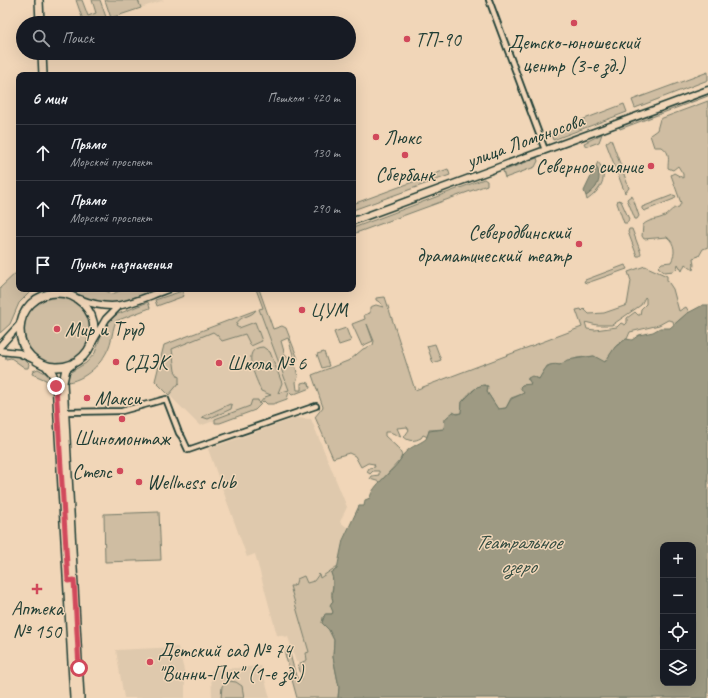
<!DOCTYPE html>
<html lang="ru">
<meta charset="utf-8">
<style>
:root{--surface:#171b24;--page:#242831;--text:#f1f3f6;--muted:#9ea1a6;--line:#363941}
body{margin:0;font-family:Caveat,sans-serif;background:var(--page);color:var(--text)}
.controls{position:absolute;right:12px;bottom:12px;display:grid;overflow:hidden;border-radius:8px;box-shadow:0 4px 16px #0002}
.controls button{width:36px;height:36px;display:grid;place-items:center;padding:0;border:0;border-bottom:1px solid var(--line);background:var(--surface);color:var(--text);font:20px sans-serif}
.stop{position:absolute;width:12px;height:12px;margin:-9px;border:3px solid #d1495b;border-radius:50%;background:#fff}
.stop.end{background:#d1495b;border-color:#fff;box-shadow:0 1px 4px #0008}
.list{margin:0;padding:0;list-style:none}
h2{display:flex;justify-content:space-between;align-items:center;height:52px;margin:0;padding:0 16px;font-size:17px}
h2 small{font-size:13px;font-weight:400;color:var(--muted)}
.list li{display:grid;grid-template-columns:26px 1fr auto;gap:12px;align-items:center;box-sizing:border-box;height:56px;padding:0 16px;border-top:1px solid var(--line)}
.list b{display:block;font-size:15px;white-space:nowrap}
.list p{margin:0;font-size:13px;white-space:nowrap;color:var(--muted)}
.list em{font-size:13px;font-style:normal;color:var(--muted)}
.icon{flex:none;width:22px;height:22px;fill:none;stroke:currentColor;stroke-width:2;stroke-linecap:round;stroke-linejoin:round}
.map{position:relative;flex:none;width:708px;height:698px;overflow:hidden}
.search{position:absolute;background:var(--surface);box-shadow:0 4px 16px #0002;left:16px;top:16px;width:340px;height:44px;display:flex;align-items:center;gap:10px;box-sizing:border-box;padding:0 14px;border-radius:22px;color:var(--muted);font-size:15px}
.panel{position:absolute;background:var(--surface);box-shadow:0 4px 16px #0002;left:16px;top:72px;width:340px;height:220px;border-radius:8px}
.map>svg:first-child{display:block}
.built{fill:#dfc9ad}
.green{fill:#cfbda2;stroke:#777d6b;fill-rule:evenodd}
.water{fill:#9e9a83;stroke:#6b7563;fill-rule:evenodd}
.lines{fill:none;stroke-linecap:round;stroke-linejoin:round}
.street-casing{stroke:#1f3d34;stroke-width:8}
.secondary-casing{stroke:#1f3d34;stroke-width:9}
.primary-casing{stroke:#1f3d34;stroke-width:10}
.street{stroke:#f1d6b8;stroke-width:4.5}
.secondary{stroke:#f1d6b8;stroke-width:6}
.primary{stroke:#f1d6b8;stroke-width:7}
.route{stroke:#d1495b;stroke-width:5}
.poi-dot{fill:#d1495b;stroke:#f1d6b8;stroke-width:1.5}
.labels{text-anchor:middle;stroke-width:3;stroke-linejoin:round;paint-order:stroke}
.poi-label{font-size:20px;fill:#1f3d34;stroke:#f1d6b8;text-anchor:start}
.street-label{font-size:20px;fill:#1f3d34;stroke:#f1d6b8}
.water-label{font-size:21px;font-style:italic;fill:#324b40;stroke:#f1d6b8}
</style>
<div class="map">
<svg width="708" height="698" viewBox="0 0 708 698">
<rect width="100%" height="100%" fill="#f1d6b8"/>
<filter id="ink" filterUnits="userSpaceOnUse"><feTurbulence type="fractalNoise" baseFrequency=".025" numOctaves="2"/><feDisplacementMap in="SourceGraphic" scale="8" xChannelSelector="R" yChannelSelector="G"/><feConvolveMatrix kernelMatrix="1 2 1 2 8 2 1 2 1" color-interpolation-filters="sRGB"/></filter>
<g filter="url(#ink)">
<path class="built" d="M109 0H164L114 17Z
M259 309 290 393 200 426 155 381 164 345Z
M296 418 311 419 347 507 340 522 348 528 342 544 337 573 336 568 325 576 320 578 319 575 314 581 307 583 304 576 295 587 291 586 309 652 306 653 307 660 296 662 288 637 277 635 255 554 247 557 208 449Z
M178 647 185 674V698H124L116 650Z
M261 666 270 698H212L211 670Z"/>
<path class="green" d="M76 0H82L88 16 96 13 92 0H100L107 20 100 23H84Z
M105 0H138L141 8 111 18Z
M708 72V80L635 108 632 100Z
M708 94V96L620 129 619 126Z
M708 101V247L703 249 699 256 693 258 694 265 693 270 685 264 682 271 678 264 677 268 674 271 664 272 658 267 662 263 671 262C676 254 675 243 667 237L644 239 642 236 643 225C649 219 657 220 665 216 670 212 672 208 679 207L681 203 671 175 674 173 683 178V174L678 166 673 170 668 168C668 160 671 153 662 147H654L650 135 657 130 660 119Z
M624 104 627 112 553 140 550 132Z
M602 134 599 142 586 147 584 143Z
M611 139 629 188 625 193 606 143Z
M537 158 538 161 535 167 505 178 503 171Z
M598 162C610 176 600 191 587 200L586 196 596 187 598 170 596 166Z
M448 169 450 175 353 210V204Z
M484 179 487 181V185L353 234V228Z
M632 195 639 216 637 219H635L627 199Z
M673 195 676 196 674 199 644 211 642 209V207Z
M618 200 621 201 629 219 627 223H624L617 203Z
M629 229H632L641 253 640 256H637L628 232Z
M625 265 627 269 587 283 584 282 585 280Z
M645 266 667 276V280L673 289 679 311 686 307 689 312 674 325 673 321 668 320 659 325 630 332 627 339 617 345 607 360 603 363 594 356 577 358 560 365H550L547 366 539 379 535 377 527 379 531 382 530 385H522L525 393 511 398 506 408 498 409 487 392 488 389 485 385C475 386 467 395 462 402L461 413 451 414 446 418 444 429 429 430 428 437 423 435 421 438C415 441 409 442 404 437L409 430 407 427 397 428 401 437 390 432H385V436L397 447 402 455 400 460 380 482 370 479 372 476 379 475V471H373L370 474 367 472 369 468 375 467 374 464 368 463 361 467 355 456 349 453 333 458 315 417 323 407 312 375 350 360 363 349 373 345 374 341 367 324 373 341 362 346 352 324 365 319 364 315 370 313V307L376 305 383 307 381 303 376 300V298L385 297 415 390 582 327 576 310 581 309 582 311 584 309 589 314 604 313 627 305 631 281 628 272ZM645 297 646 298V304L641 309 640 315H638L635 312 627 318V323L625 325 621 323 617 327 595 330 587 329 585 322 597 325H612L641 305Z
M19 270V289H38L29 293 19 303 10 324 0 333V288Z
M68 289H102L112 294 125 289H144L146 293C116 304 96 311 68 289Z
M256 289H259L273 329 282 326 286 328 298 359 294 358 288 338 281 341 285 355 295 364 298 377 296 382 297 390H301V383L305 382 309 383 310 388 292 395 289 392 287 399 273 404H267L264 401 255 410 220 423H215V419L250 406 252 400H258L259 404 265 397 271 395 261 391C257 379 239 348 263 347L270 352 282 383 278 393 289 390 259 309 263 308Z
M182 291 184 296 157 306 155 300Z
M24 330a34 34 0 1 1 68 0a34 34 0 1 1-68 0Z
M148 302 150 308 116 321C113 328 113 333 111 340 107 359 88 379 68 382L69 373 86 363 95 353 101 335 113 316Z
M256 310C251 318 238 315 236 326L239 328 255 322 262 341 251 346 245 334 222 341 217 335 213 332 172 349 175 371 179 377V383L169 395 155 381 164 345Z
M346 328 351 341 339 345 334 332Z
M435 344 441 360 433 363 427 346Z
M324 352 329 366 322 368 317 354Z
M5 355C13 354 23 357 29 364L28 368H25L11 358 6 359Z
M38 369 52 377 54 388 49 389 46 380 32 374 33 371Z
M230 404 232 405 231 409C223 413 216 415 208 419L202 417Z
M159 512 161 560 105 562 104 514Z
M336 567V569L332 574C336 584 329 592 333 601L331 603 333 612 332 614H326L323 617 322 623 329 630 334 640 333 657 339 687 338 698H297L285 654 288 647 296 676 300 682 302 678 298 664 307 660 306 653 309 652 290 586H294V584L295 586 297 579 304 576 307 583 314 581 319 574 320 578Z
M229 681 236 682 242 686 244 698H221L222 686Z"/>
<path class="water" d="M596 166C603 179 597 189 586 196L584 191Z
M703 305H708V698H338L339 687 333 657 334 640 329 630 322 623 325 614H332L333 612 330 605 333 601C330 592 336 585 331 573L337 569 343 540 359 506H364L365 500 370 498C372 485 393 472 400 460 402 459 401 456 403 455 408 448 419 444 426 439L429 431 444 429 445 419 453 412 457 414 461 413 462 402 477 387 483 385 488 386 487 392 498 409 506 408 511 399 524 393 520 387 522 385 531 384 528 378 532 376 539 379C545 369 547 362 560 365L567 360 594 356 605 362 615 347 626 339 632 340 639 335 653 332 660 328H670L686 314ZM663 545H693V683H663Z"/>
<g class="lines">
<defs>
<path id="street" d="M489 0 545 150
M65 412 122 411 166 399 179 433 182 437 188 450 316 406"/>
<path id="secondary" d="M353 221 708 90
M79 299C117 314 132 302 168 289
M93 341 106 319 118 307
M0 346 20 324
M0 351 19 353 33 359"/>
<path id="primary" d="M39 0 40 23
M42 53 43 75
M20 330a37 37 0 1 1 74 0a37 37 0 1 1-74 0Z
M75 362 66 369 63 382 80 698
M45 365 52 373 56 382 74 698"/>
</defs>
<use href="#street" class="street-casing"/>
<use href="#secondary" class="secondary-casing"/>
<use href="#primary" class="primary-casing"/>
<use href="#street" class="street"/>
<use href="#secondary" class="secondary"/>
<use href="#primary" class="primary"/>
</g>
</g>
<g class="lines" filter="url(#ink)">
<path class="route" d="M56 386 68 581 74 580 79 668"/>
</g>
<g class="poi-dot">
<circle cx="574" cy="23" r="4"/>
<circle cx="407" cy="39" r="4"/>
<circle cx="376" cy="137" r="4"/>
<circle cx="405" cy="155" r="4"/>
<circle cx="651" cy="166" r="4"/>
<circle cx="579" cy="244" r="4"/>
<circle cx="302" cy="310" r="4"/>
<circle cx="57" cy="329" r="4"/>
<circle cx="116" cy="362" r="4"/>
<circle cx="219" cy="363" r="4"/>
<circle cx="87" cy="398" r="4"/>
<circle cx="122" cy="419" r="4"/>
<circle cx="120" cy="471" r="4"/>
<circle cx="139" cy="482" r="4"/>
<path d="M35 583h4v4h4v4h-4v4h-4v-4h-4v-4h4z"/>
<circle cx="150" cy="662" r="4"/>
</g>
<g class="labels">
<g class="poi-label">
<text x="415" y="46">ТП-90</text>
<text x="574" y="49" text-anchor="middle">Детско-юношеский<tspan x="574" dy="23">центр (3-е зд.)</tspan></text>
<text x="384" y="144">Люкс</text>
<text x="643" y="173" text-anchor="end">Северное сияние</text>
<text x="405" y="181" text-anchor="middle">Сбербанк</text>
<text x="571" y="239" text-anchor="end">Северодвинский<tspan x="571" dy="23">драматический театр</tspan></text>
<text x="310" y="317">ЦУМ</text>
<text x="65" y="336">Мир и Труд</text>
<text x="124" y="369">СДЭК</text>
<text x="227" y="370">Школа № 6</text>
<text x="95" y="405">Макси</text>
<text x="122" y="445" text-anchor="middle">Шиномонтаж</text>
<text x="112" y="478" text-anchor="end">Стелс</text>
<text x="147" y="489">Wellness club</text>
<text x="37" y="615" text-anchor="middle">Аптека<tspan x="37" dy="23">№ 150</tspan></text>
<text x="158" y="657">Детский сад № 74<tspan x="158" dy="23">"Винни-Пух" (1-е зд.)</tspan></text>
</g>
<g class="street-label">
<text transform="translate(525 140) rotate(-20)" y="7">улица Ломоносова</text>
</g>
<g class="water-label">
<text x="518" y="549">Театральное<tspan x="518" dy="24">озеро</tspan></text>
</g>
</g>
</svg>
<div class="controls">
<button>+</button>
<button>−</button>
<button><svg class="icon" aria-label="locate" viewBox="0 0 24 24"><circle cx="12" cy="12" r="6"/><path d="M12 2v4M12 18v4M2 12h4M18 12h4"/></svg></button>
<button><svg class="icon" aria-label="layers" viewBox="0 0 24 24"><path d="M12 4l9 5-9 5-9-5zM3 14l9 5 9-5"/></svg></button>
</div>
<div class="stop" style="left:79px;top:668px"></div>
<div class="stop end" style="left:56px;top:386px"></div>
<div class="search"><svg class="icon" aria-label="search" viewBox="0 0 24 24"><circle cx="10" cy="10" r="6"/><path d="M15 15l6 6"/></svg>Поиск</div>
<section class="panel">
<h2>6 мин<small>Пешком · 420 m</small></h2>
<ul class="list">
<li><svg class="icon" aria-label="ahead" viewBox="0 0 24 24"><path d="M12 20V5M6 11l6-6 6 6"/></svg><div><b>Прямо</b><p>Морской проспект</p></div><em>130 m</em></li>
<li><svg class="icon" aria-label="ahead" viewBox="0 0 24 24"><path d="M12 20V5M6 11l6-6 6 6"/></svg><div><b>Прямо</b><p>Морской проспект</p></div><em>290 m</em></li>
<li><svg class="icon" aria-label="arrive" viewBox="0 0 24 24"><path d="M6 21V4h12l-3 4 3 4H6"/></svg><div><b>Пункт назначения</b></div></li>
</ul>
</section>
</div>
